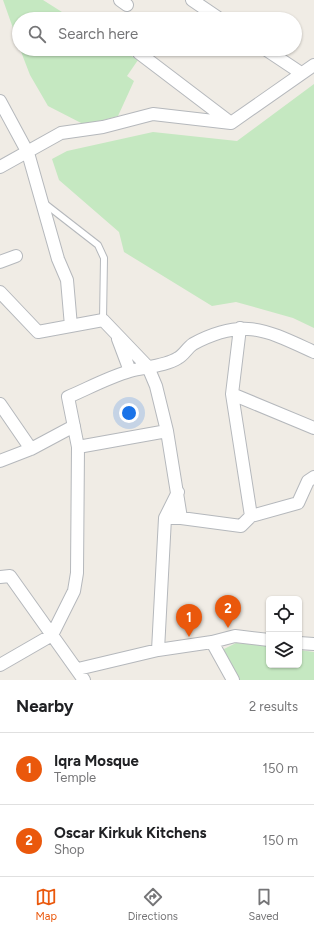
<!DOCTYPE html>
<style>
:root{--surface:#fff;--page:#f6f6f6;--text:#202124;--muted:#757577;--line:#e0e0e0;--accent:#ea580c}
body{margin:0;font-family:Figtree,sans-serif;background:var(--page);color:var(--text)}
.controls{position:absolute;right:12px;bottom:12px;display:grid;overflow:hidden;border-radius:6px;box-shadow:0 1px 3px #0004}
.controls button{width:36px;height:36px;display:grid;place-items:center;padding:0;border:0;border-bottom:1px solid var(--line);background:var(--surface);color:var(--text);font:20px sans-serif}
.you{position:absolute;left:129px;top:413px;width:14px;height:14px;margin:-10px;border:3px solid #fff;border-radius:50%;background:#1a73e8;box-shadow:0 0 0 6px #1a73e833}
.badge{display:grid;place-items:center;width:26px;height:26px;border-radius:50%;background:var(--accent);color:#fff;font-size:13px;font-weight:700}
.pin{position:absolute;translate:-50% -33px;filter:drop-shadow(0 1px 2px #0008)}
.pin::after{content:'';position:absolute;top:21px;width:14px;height:12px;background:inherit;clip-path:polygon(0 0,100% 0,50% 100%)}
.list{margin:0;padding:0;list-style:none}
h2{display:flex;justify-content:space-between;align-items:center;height:52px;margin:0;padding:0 16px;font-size:17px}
h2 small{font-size:13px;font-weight:400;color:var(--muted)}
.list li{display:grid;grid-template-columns:26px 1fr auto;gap:12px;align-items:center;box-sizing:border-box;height:72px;padding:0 16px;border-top:1px solid var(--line)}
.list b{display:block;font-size:15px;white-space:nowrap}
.list p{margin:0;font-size:13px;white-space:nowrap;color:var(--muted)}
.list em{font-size:13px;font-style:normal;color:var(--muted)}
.icon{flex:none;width:22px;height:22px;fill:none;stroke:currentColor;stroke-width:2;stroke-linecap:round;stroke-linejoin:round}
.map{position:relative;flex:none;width:314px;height:680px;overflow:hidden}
.search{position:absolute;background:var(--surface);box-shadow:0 1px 3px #0004;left:12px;right:12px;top:12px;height:44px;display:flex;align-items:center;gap:10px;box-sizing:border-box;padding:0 14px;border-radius:22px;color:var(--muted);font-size:15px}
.sheet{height:196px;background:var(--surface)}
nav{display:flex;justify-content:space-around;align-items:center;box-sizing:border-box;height:56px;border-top:1px solid var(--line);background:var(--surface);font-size:11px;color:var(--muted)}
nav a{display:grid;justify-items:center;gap:2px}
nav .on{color:var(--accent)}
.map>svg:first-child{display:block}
.green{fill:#c5e8c1}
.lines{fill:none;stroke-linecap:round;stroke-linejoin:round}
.lane-casing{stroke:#b5b8bc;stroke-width:8}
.street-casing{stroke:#b5b8bc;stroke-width:14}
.lane{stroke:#fff;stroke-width:6}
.street{stroke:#fff;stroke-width:12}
</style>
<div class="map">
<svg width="314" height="680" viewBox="0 0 314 680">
<rect width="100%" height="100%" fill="#f0ece5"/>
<path class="green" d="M3 0H43L73 19H19V45Z
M20 49H120L138 60 127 76 134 81 118 116 85 125 48 106 30 75Z
M314 84V328L293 318 236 302 212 306 124 252 119 232 59 180 52 159 67 151 153 132 237 141Z
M236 643 269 646V665H299V650L314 652V680H239L223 655 224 649Z"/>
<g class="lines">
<defs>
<path id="lane" d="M44 203 98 245 104 258 103 320"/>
<path id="street" d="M120 0 127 5
M192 0 220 19
M265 49 301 73
M139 53 231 123
M0 101 28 153 58 259 67 280 71 326
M0 167 61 133 103 127 153 114 231 123 314 65
M0 262 16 256
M0 292 38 332 103 320 148 367 156 386 167 431 78 447
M240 328 232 394 251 516
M118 339 130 371
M232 394 314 428
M0 404 31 449
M167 431 181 518
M0 461 31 449 74 426
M165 518H181L241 526 251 516 298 503 308 481 314 477
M0 577 10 576 84 680
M212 642 233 680
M299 643 314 644
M158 650 165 518 178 492
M0 665 52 635 74 591 77 573 78 447 68 397C89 388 109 377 130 371 144 367 166 366 178 358 184 355 187 348 193 344 244 317 266 330 314 352
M78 669 158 650 212 642 235 636 269 640"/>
</defs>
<use href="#lane" class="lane-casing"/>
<use href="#street" class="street-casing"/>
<use href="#lane" class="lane"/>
<use href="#street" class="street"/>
</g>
</svg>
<div class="controls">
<button><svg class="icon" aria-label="locate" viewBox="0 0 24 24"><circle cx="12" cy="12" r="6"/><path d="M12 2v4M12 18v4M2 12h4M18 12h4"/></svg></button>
<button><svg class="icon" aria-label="layers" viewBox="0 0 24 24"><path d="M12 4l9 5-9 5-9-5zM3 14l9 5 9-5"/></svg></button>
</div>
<div class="you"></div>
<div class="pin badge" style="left:189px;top:637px">1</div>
<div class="pin badge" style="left:228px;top:628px">2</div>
<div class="search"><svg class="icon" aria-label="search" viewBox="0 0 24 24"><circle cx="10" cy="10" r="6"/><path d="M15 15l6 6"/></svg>Search here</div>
</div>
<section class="sheet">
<h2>Nearby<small>2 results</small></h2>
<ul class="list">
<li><span class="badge">1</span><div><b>Iqra Mosque</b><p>Temple</p></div><em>150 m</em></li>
<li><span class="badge">2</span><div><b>Oscar Kirkuk Kitchens</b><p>Shop</p></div><em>150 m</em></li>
</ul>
</section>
<nav>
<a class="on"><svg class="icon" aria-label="map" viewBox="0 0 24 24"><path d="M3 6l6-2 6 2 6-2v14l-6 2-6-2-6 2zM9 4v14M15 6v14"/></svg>Map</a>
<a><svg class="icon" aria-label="directions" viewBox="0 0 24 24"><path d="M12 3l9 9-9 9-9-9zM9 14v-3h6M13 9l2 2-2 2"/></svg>Directions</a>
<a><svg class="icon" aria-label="saved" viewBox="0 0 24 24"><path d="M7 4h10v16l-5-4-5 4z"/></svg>Saved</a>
</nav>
